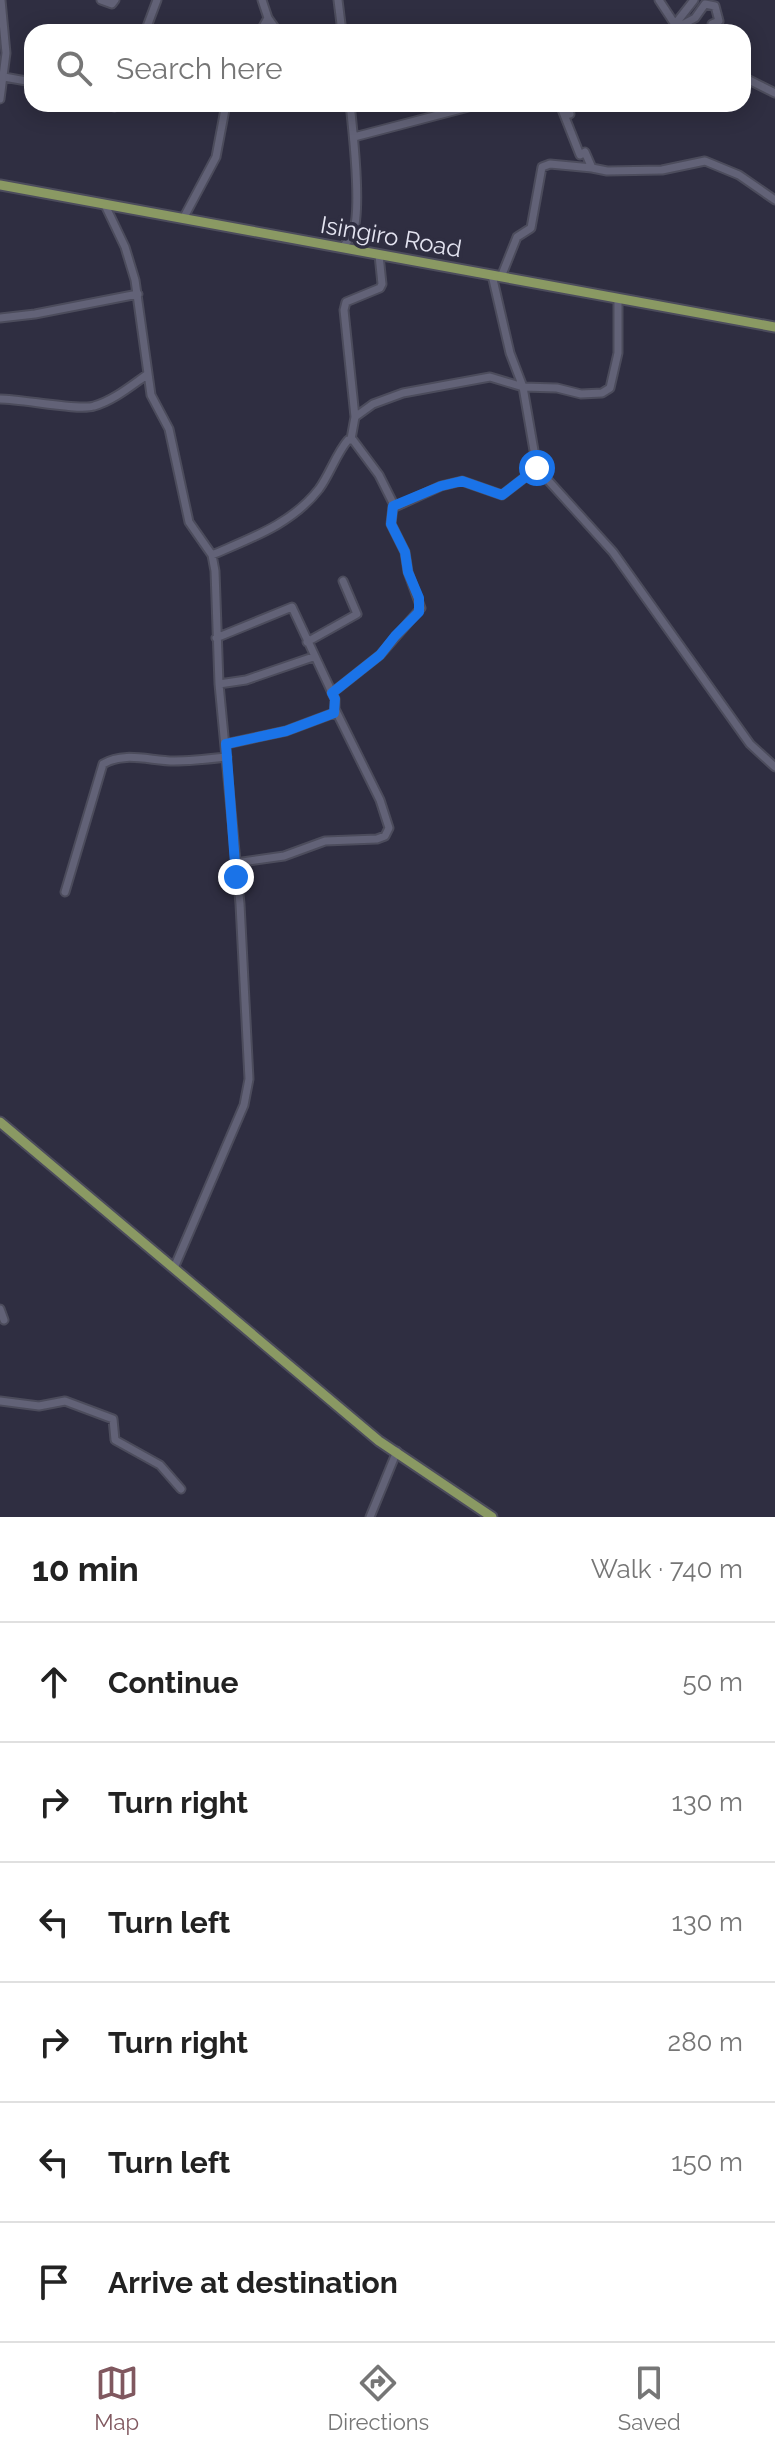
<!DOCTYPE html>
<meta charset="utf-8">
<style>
:root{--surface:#fff;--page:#f2f2f2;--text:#222;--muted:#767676;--line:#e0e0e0;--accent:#80585f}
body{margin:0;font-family:Raleway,sans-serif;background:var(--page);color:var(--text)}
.stop{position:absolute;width:24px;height:24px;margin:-18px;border:6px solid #1a73e8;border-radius:50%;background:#fff}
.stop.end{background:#1a73e8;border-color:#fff;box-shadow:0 2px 8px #0008}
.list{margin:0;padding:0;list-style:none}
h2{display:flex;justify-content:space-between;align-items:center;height:104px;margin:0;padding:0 32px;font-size:34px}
h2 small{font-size:26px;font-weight:400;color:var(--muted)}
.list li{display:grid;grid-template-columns:52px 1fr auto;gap:24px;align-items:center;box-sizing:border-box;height:120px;padding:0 32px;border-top:2px solid var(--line)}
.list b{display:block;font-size:30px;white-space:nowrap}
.list em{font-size:26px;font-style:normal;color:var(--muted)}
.icon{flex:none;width:44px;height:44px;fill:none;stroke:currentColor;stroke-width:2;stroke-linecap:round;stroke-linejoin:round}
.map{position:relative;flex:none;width:775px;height:1517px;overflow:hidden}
.search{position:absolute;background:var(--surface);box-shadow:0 4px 20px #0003;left:24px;right:24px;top:24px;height:88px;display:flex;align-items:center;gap:20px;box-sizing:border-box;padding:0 28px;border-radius:24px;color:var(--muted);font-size:30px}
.sheet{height:824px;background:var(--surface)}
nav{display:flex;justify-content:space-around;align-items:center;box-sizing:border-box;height:112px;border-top:2px solid var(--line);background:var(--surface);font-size:22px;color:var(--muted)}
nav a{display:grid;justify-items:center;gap:4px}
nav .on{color:var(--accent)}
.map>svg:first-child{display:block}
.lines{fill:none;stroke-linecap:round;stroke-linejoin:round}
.minor-casing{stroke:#4c4c5c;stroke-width:11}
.major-casing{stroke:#4c4c5c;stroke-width:13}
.minor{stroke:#626277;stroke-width:7}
.major{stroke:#8a9963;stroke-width:9}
.route{stroke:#1a73e8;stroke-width:10}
.labels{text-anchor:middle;stroke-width:7;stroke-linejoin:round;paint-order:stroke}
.street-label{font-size:24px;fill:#e4e4f1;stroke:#2f2e41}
</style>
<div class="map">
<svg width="775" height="1517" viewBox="0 0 775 1517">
<rect width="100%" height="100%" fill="#2f2e41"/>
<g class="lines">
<defs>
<path id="minor" d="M101 0 112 4 115 0
M262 0 268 18 278 32
M338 0 342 32
M659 0 680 32
M676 23 694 0
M678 27 695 18 705 4 715 6 719 21 712 24
M145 32 157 0
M260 32 268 18
M4 77 32 82
M743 77 775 93
M0 99 6 53 1 0
M101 104 114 107 122 104
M570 114 566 105 561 107 580 155 585 152 592 168 607 171 662 170 705 161 739 175 775 200
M354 137 480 104
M105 205 125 247 135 280 151 395 169 429 189 522 212 555 215 571 219 684 240 904 249 1079 244 1105 174 1268
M183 219 216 157 226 104
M342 248C346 243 351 238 353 232 362 209 353 131 350 104
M492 275 510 353 523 387 537 468 613 552 750 744 775 767
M501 277 517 237 531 228 542 167 550 164 592 168
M0 318 35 314 138 294
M0 399C22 399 79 411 94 406 113 401 132 385 148 374
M355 417 373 404 403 393 490 377 523 387 557 388 581 394 602 393 610 388 618 353V298
M351 439 355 417 344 310 346 302 380 288 382 284 379 255
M212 555C251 538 292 524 319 489 330 474 336 454 348 440H353L379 475 395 507 441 486 462 481 502 495 537 468
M216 638 292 607 335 699V709L380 800 389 828 385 836 377 839 325 841 284 856 235 863
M307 642 357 614 343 581
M219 684 246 680 313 657
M332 693 380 655 421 608 408 572 405 552 391 524 393 506
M226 744 286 731 334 713 335 709
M65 892 103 764C124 751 151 761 174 761 192 761 209 759 227 757
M0 1309 4 1320
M0 1401 39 1406 65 1401 113 1419 115 1440 160 1465 181 1489
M370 1517 397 1451"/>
<path id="major" d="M0 185 775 327
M0 1122 379 1441 492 1517"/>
</defs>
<use href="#minor" class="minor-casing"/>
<use href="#major" class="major-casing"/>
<use href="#minor" class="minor"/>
<use href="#major" class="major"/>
</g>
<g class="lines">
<path class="route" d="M236 877 226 744 286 731 334 713 335 699 332 693 380 655 395 636 419 612V598L408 572 405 552 391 524 393 506 441 486 462 481 502 495 537 468"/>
</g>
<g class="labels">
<g class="street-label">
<text transform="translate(391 237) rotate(10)" y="8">Isingiro Road</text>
</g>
</g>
</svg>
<div class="stop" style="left:537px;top:468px"></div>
<div class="stop end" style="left:236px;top:877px"></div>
<div class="search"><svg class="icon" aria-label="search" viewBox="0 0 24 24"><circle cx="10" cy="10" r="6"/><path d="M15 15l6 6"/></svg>Search here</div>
</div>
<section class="sheet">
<h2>10 min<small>Walk · 740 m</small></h2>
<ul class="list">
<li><svg class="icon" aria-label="ahead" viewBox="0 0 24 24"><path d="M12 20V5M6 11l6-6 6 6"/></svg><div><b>Continue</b></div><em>50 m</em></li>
<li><svg class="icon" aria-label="right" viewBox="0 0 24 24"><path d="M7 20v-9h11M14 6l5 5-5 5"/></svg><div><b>Turn right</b></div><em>130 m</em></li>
<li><svg class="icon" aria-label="left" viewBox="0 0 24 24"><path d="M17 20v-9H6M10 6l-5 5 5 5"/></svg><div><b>Turn left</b></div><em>130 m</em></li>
<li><svg class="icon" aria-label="right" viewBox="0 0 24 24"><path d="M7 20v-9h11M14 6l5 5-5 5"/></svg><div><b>Turn right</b></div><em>280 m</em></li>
<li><svg class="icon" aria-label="left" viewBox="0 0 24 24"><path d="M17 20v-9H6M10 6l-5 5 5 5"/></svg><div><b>Turn left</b></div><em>150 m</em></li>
<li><svg class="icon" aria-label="arrive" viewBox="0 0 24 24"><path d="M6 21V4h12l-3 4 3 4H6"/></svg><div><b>Arrive at destination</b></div></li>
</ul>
</section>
<nav>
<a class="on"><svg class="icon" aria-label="map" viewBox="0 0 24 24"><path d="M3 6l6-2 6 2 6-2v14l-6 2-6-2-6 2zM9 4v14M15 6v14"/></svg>Map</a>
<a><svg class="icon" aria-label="directions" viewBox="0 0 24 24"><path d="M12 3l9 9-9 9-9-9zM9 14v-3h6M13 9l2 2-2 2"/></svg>Directions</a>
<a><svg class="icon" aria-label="saved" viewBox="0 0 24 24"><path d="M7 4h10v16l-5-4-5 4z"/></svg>Saved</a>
</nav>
